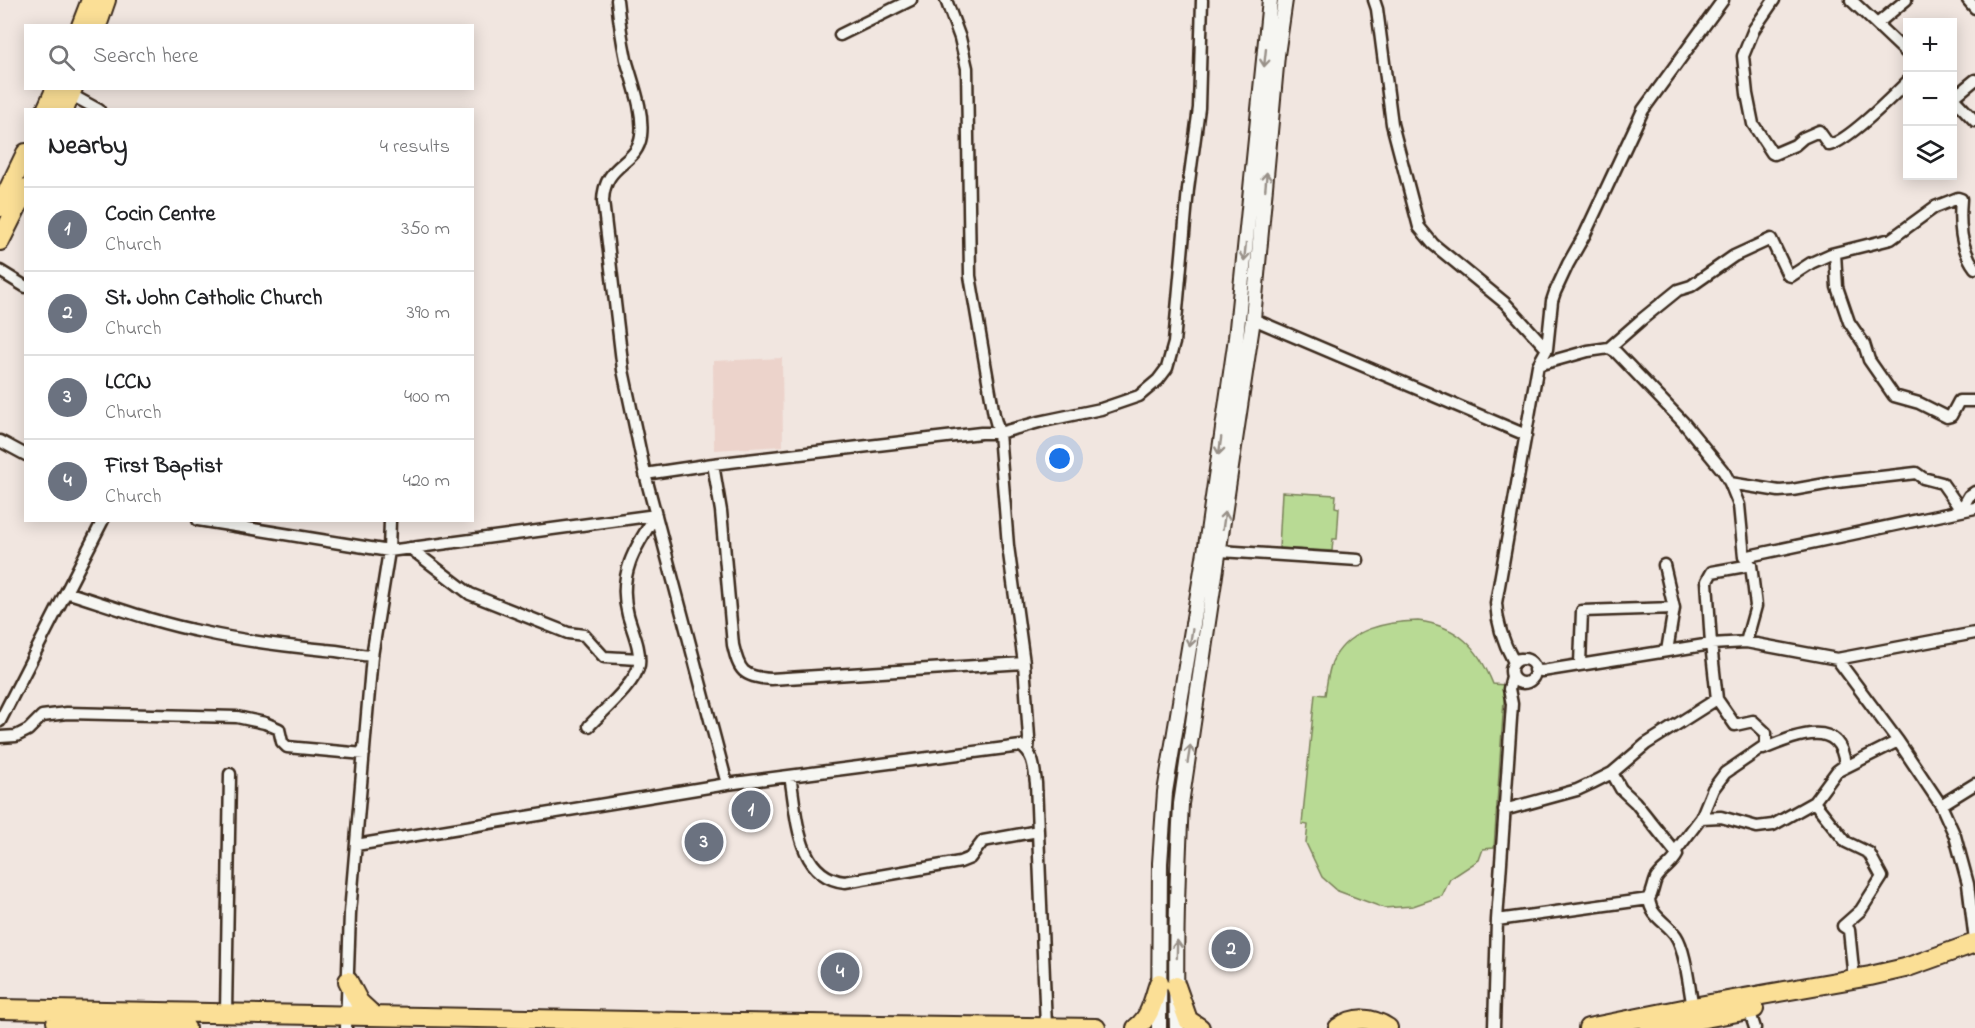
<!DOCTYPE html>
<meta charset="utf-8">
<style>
:root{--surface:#fff;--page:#f6f6f6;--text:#202124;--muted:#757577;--line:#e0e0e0;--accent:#0b8043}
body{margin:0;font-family:"Indie Flower",sans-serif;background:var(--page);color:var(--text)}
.controls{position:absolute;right:18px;top:18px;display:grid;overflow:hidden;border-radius:0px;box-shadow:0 3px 15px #0003}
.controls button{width:54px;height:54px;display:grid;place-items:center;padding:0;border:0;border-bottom:2px solid var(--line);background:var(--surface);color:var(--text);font:30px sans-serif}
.you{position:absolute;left:1060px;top:459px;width:21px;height:21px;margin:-15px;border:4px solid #fff;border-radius:50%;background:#1a73e8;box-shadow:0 0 0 9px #1a73e833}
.badge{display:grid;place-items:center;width:39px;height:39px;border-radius:50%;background:var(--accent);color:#fff;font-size:20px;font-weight:700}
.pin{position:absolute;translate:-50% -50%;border:3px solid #fff;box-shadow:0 2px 6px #0006}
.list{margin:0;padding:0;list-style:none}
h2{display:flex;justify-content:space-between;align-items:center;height:78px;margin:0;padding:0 24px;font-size:26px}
h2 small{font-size:20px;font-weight:400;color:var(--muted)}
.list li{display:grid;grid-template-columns:39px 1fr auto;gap:18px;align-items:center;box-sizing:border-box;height:84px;padding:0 24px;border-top:2px solid var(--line)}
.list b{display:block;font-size:22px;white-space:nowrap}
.list p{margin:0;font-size:20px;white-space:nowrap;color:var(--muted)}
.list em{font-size:20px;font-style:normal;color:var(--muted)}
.icon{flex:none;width:33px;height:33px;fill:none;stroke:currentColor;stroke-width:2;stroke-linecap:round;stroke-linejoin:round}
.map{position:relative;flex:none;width:1975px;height:1028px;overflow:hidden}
.search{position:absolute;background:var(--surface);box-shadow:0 3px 15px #0003;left:24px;top:24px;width:450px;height:66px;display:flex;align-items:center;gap:15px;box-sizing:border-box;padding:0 21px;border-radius:0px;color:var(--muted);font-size:22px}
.panel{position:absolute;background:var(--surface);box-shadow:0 3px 15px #0003;left:24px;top:108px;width:450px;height:414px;border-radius:0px}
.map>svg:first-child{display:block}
.built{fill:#ecd3cb}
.green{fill:#b8da94;stroke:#7a8259;stroke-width:1.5}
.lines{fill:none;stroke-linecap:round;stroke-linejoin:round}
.street-casing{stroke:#3b2a1e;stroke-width:15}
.secondary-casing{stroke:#3b2a1e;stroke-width:18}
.highway-casing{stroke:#3b2a1e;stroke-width:22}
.street{stroke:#f6f6f2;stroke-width:10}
.secondary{stroke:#f6f6f2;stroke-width:14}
.highway{stroke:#fbdf96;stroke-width:18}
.oneway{stroke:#989088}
</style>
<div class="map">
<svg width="1975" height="1028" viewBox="0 0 1975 1028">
<rect width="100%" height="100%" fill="#f1e6e0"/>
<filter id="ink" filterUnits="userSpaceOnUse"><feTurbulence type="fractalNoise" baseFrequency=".0167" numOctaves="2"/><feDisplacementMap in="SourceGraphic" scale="12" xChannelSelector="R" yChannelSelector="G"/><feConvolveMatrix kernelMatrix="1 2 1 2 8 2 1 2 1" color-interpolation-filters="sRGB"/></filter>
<g filter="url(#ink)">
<path class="built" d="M782 358 783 446 714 450 713 361Z"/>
<path class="green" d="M1282 492 1336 495 1335 507 1339 508 1337 539H1333L1332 551 1279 548Z
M1418 621C1458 626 1478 647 1493 684L1505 685 1494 848 1483 849 1479 860 1450 879 1442 896 1413 906 1384 908 1338 891 1322 877 1306 843 1308 825 1302 824 1315 694 1325 695C1327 684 1328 668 1334 658 1351 628 1386 622 1418 621Z"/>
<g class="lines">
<defs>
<path id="street" d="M617 0C619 20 622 40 626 59 633 84 644 111 641 136 637 166 604 162 603 201L623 370 645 474 727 784
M946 0 960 38 967 68 970 276 994 415 999 433 1008 546 1024 663 1029 738 1028 750
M1374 0 1377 9 1392 124 1419 227 1433 244 1505 303 1547 349
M1774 0 1754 29 1743 56 1747 94 1753 124 1772 153 1774 154 1795 145 1803 138 1819 131 1829 145C1847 142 1893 96 1908 81
M1851 0 1908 54
M1968 0 1975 8
M1877 24 1906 0
M840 35 911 0
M68 93 99 110
M1952 97 1975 121
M1953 98 1975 80
M1835 253 1837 287 1849 322 1864 344 1869 360 1894 396 1919 403 1947 417 1951 416 1959 401H1975
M0 271 26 287
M1253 319 1526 435
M1609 348 1616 352 1683 422 1724 472 1730 483 1739 505 1744 557 1751 565 1756 606 1746 642
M1538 365 1588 351 1609 348 1641 320 1678 290 1691 286 1734 256 1771 239 1788 275 1791 276 1811 263 1831 254 1891 239 1935 207 1958 198 1961 199C1959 223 1960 248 1975 268
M0 441 26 455
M713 464 721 511 733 645C739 671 743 677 771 679L1024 663
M645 474 713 464 981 433H999L1039 422 1101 409 1139 396 1158 380 1167 368 1174 343 1188 189 1199 108 1202 0
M1730 483 1779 491 1792 490 1837 482 1916 473 1923 478 1942 483 1961 510
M1961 510 1969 496 1975 492
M198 520 389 551 656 515
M410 548 470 594 568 633 584 635 604 657 639 659
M1220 551 1358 560
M1744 557 1975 508
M1664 565 1674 608 1667 651
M66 592C111 606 156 623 203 632 243 641 285 646 326 650 342 651 357 655 372 656
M1521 659 1513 660C1503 642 1497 624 1496 603L1538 365 1547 349 1552 301 1555 292 1568 264 1585 234 1643 110 1723 0
M1837 659 1898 741 1941 805 1955 836 1968 884 1975 941
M1511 671a12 12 0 1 1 24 0a12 12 0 1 1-24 0Z
M1580 664 1582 611 1674 608
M1534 670 1542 671 1711 644 1746 642 1837 659 1975 633
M0 721 103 520
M589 726C602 712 636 683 639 665 641 648 632 630 628 615 617 575 635 547 656 515
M0 737 16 736 28 730 42 716 67 713 237 717 265 723 279 729 282 742 287 747 364 754
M1840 770 1898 741
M1612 773 1621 789 1635 802 1675 852
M790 776C797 814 796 877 845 882L960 862 970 858 983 841 1038 831
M1814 802 1846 842 1869 853 1882 877 1861 910 1843 926 1849 930 1854 979
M1941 805 1975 784
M1504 810 1577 790 1592 783 1612 773 1646 744 1717 699
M1701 818 1721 817 1757 827 1773 825 1814 802 1837 771 1845 765C1840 715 1793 737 1763 749
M356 845 727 784 1021 746C1034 754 1034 769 1036 783L1046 1026
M1497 920 1649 899
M1693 1007C1689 989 1686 951 1676 936 1667 922 1651 918 1649 899 1653 892 1653 886 1656 879 1661 870 1672 865 1677 855L1675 852 1701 818 1713 789 1725 773 1766 745V733L1753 721 1735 725 1717 699 1711 644 1707 581 1712 572 1751 565
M1749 1010 1755 1028
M226 1013 230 774
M346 1028 350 913 372 656 389 551 390 520
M1494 1028 1497 920 1512 704 1509 689 1512 676"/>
<path id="secondary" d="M1159 1028 1160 863 1165 792 1206 546 1236 338 1270 0
M1177 1028C1175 954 1177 879 1181 804L1253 319 1277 55 1285 0"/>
<path id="highway" d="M81 26 91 0
M97 26 106 0
M46 110 56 88
M64 110 73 88
M0 207 26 153
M0 241 26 189
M348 981 359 1002 373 1015
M1176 986 1188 1020 1200 1028
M0 1009 741 1023 1096 1028
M56 1022 186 1028
M1136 1028C1151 1017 1153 1000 1159 983
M1338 1028C1354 1016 1372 1017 1388 1028
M1588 1028 1693 1007 1870 976 1905 968 1975 943
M1650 1028 1754 1009"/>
</defs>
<use href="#street" class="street-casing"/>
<use href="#secondary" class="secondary-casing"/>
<use href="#highway" class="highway-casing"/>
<use href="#street" class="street"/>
<use href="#secondary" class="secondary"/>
<use href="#highway" class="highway"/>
</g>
<defs><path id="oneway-shaft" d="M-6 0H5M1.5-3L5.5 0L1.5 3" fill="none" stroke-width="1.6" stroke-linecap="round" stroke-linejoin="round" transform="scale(1.5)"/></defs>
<g class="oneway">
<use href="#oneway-shaft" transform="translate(1265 58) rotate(96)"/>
<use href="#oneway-shaft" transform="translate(1266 181) rotate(-85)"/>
<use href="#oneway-shaft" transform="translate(1245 252) rotate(96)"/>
<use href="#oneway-shaft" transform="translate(1220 446) rotate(98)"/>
<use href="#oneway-shaft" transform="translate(1224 520) rotate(-82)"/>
<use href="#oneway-shaft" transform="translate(1191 638) rotate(99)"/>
<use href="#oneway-shaft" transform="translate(1189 754) rotate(-81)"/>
<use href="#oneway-shaft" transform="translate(1177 949) rotate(-89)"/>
</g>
</g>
</svg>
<div class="controls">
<button>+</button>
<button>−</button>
<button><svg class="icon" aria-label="layers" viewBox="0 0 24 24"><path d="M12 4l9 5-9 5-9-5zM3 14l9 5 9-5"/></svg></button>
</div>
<div class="you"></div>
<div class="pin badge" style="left:751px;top:810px;background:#6b7280">1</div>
<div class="pin badge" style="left:1231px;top:949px;background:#6b7280">2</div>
<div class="pin badge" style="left:704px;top:842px;background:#6b7280">3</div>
<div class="pin badge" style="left:840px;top:972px;background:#6b7280">4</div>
<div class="search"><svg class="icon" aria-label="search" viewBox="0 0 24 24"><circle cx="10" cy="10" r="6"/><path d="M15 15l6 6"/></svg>Search here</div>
<section class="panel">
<h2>Nearby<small>4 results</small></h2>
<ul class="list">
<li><span class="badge" style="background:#6b7280">1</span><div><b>Cocin Centre</b><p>Church</p></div><em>350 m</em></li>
<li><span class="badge" style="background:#6b7280">2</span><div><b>St. John Catholic Church</b><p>Church</p></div><em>390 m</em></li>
<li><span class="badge" style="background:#6b7280">3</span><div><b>LCCN</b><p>Church</p></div><em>400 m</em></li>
<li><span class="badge" style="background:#6b7280">4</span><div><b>First Baptist</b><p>Church</p></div><em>420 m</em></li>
</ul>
</section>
</div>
